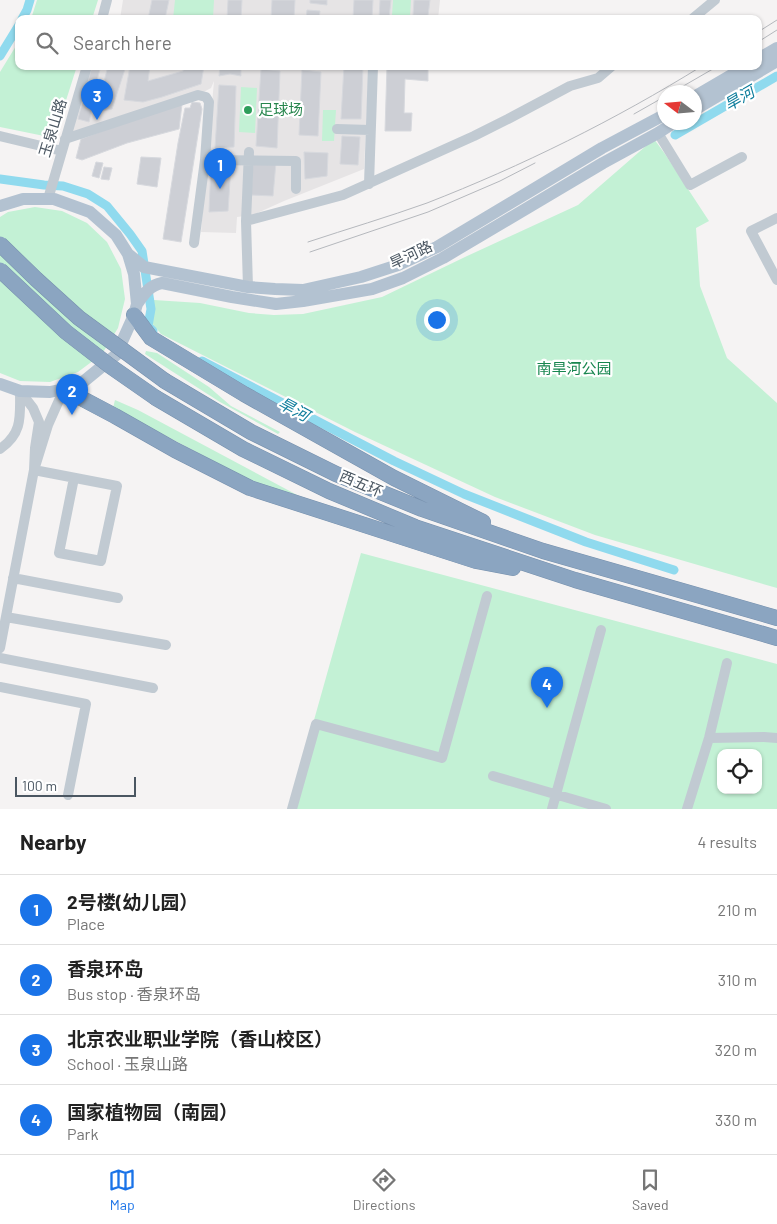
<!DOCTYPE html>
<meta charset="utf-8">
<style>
:root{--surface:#fff;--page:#f2f2f2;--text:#222;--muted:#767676;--line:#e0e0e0;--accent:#1a73e8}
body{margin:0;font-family:Barlow,"Noto Sans SC",sans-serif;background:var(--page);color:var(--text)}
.controls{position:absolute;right:15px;bottom:15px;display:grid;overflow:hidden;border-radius:10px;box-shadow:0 1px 4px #0004}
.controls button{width:45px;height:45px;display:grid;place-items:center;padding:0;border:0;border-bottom:1px solid var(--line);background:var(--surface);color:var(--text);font:25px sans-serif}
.compass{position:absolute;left:657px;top:85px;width:45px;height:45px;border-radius:50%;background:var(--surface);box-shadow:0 1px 4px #0004;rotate:286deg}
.scale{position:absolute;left:15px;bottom:12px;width:121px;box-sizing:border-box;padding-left:5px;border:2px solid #4a5661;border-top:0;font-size:14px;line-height:18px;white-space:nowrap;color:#4a5661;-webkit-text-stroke:4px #fff;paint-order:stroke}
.you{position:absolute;left:436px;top:319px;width:18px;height:18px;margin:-12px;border:4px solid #fff;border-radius:50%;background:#1a73e8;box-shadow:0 0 0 8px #1a73e833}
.badge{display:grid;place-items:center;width:32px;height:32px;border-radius:50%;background:var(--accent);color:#fff;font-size:16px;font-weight:700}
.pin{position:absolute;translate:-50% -41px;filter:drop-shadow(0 1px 2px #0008)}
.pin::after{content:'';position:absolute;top:26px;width:18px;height:15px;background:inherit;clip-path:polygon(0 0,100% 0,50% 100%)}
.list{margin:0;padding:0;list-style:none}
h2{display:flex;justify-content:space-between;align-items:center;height:65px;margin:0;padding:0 20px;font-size:21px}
h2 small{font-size:16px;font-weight:400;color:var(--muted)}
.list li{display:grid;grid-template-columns:32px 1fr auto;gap:15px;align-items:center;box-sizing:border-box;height:70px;padding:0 20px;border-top:1px solid var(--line)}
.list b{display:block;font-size:19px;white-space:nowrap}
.list p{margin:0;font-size:16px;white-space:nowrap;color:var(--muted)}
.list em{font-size:16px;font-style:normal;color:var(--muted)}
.icon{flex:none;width:28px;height:28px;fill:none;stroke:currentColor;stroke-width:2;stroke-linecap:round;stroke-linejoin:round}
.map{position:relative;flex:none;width:777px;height:809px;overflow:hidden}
.search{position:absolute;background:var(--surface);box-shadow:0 1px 4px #0004;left:15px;right:15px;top:15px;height:55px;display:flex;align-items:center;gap:12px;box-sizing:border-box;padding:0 18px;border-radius:10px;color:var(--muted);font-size:19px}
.sheet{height:345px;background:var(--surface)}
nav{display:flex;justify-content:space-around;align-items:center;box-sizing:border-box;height:70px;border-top:1px solid var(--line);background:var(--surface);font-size:14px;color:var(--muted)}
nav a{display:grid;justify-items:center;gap:2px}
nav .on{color:var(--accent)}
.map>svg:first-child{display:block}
.education{fill:#e6e4e5}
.green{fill:#c3f1d5;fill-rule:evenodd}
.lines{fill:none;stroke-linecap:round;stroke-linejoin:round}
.canal{stroke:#90daee;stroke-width:9}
.building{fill:#cdcfd5;stroke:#d7d9de}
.highway-casing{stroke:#7690ad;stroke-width:16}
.minor{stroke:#c1cad2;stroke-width:10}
.major{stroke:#b3c2d1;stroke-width:12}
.highway{stroke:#8ba5c1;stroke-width:15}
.tram{stroke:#b5b8bd;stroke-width:1}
.highway-bridge-casing{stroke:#7690ad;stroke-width:16;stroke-linecap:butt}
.highway-bridge{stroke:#8ba5c1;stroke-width:15}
.leisure-dot{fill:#2e9e5b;stroke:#fff;stroke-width:2}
.labels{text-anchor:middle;stroke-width:4.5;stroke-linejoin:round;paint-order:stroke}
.leisure-label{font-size:15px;fill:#27864d;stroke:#fff;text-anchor:start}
.street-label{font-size:15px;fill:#4a5661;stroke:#fff}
.park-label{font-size:15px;fill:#17864f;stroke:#fff}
.water-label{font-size:16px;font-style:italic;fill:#0c7c9b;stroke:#fff}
</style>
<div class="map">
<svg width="777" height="809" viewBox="0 0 777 809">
<rect width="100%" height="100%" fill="#f5f3f3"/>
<path class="education" d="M123 0H440L438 19H120Z
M92 66H369L364 169 284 201 253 215 237 217 236 233 201 232 214 81 211 88 198 95 65 139 82 84Z"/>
<path class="green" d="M37 0H98L92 19H31Z
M175 0H214L213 19H173Z
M393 0H411L410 17 392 16Z
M19 41V66H77L54 138 0 127V72Z
M241 87 257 88 255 133 239 132Z
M323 110H336L334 141H322Z
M654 139 665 154 709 221 696 228 700 286 727 358 777 403V588L595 535 495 497 355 432 161 334 152 323 154 300 200 303 249 313 274 315 303 314 382 297 465 257 578 205Z
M35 207 62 211 87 223 107 242 121 269 125 299 118 328 102 354 78 372 50 382 20 381 0 373V217L8 212Z
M146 351 157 353 209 387 231 406 280 432 278 434 220 402 145 354Z
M115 400 138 410 314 504 255 483 113 408Z
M361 553 777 664V809H289ZM721 753H758V790H721Z"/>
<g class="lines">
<path class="canal" d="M22 19 27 10 30 0
M0 56 19 25
M675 135 777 76
M0 179 44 185 63 186 88 194 107 206 130 234 142 251 151 309 148 326 153 331
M202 361 394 461 464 494 586 542 674 570"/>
</g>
<path class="building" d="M152 0H169L165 19H148Z
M228 0H242L241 19H227Z
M272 0H295L294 19H271Z
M310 0H327V5L310 3Z
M354 0H373L372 19H353Z
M380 0H391L389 19H379Z
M414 0H430L428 16 413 15Z
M307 10 320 11 319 19H306Z
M92 66H101L89 108 92 109 89 122 78 119Z
M108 66H126L112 109 96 112Z
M130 66H150L148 81 183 71 184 66H204L201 84 162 97 143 102 124 100Z
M220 66H241V76L230 74 219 76Z
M344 66H363L361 119H341Z
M387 66H428V81L405 79 404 113H412L411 131H385Z
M261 69 280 71 277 148 256 146Z
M302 70 321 72 318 136 299 135Z
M219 85 236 86 234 147 215 148Z
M192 102 200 103 202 109 181 242 163 239 178 143 185 108H190Z
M182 104 179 129 127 143 82 160 76 158 81 139 118 125Z
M342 136 360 137 358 165 340 164Z
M304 152 328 153 327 176 305 179Z
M141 157 161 158 157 187 137 184Z
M96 162 103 163 99 178 92 176Z
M253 162H276L273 196 251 195Z
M211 165 231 166 228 211 209 212Z
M104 167 112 168 109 180 101 179Z"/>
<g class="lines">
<defs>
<path id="highway" d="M134 315 151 338 244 394 394 478 483 522
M165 381 251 432 336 474 422 509 543 551 777 618
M64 389 115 416 175 450 250 488 476 561 513 568
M156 398 243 449 329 491 415 527 575 580 777 638"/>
</defs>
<use href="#highway" class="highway-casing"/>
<path class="minor" d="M102 19 107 0
M692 19 715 0
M337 129 370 130
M658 133 690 185 742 157
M0 136 62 151
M65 139 198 95 206 97 209 102 205 160 194 243
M205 160 296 161V189
M369 184 373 66
M48 199 87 66
M777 218 751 231 777 280
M246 221 249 152
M248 287 246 221 343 195 474 136 508 119 570 86 598 78 612 66
M20 391 33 408 39 422 35 448 34 470 48 425 64 389
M0 449C23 433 20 416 20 391
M13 578 118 598
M6 617 166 645
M0 648 34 470 117 486 101 561 59 553 74 478
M0 658 153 688
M0 687 86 704 68 795
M709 738 764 737 777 738
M493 776 606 809
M292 809 316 724 442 758 487 596
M552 809 601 630
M687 809 709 738 727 663"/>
<path class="major" d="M758 59 777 48
M694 97 747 66
M694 110 777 61
M0 206 23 199H54L90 212 116 235 128 254 134 274 137 304 134 315 116 355 83 382 64 389 50 392 20 391 0 384
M128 254 144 267 248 287 275 289 303 290 361 277 398 265 437 247 602 148 664 115
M137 304C144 294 150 285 162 283L232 297 276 304 303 301 372 289 403 278 443 258 603 163 658 133 675 122"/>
<use href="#highway" class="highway"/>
<path class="tram" d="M758 32 777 20
M758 42 777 30
M673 92 718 66
M634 114 664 97
M308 242C347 229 388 217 427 203 522 166 615 120 702 66
M310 252 428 212 500 181 535 163"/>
<defs>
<path id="highway-bridge" d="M0 244 36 279 79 318 165 381
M0 270 66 332 110 366 156 398"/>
</defs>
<use href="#highway-bridge" class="highway-bridge-casing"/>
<use href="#highway-bridge" class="highway-bridge"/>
</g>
<circle class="leisure-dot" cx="248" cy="110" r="5"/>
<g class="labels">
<g class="leisure-label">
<text x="258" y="115">足球场</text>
</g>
<g class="street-label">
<text transform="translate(53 128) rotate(-73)" y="5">玉泉山路</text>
<text transform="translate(411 255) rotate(-25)" y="5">旱河路</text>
<text transform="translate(361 484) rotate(23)" y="5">西五环</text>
</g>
<g class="park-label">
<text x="574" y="374">南旱河公园</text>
</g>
<g class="water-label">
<text transform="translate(739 98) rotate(-30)" y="6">旱河</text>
<text transform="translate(294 409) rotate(28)" y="6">旱河</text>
</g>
</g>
</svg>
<div class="controls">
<button><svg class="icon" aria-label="locate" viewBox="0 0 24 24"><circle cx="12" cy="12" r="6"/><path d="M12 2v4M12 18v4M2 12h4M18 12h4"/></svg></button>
</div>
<svg class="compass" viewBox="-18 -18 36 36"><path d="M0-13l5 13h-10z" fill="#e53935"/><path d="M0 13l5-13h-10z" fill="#767676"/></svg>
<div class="scale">100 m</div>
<div class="you"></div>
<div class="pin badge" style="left:220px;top:189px">1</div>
<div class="pin badge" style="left:72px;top:415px">2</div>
<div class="pin badge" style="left:97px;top:120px">3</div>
<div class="pin badge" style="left:547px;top:708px">4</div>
<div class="search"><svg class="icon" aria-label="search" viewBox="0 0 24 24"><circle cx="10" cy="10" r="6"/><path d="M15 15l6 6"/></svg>Search here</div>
</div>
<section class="sheet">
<h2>Nearby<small>4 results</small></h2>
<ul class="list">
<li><span class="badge">1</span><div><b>2号楼(幼儿园）</b><p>Place</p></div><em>210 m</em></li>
<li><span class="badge">2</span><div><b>香泉环岛</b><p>Bus stop · 香泉环岛</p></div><em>310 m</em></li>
<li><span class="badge">3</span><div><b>北京农业职业学院（香山校区）</b><p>School · 玉泉山路</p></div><em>320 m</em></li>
<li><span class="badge">4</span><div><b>国家植物园（南园）</b><p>Park</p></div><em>330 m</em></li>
</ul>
</section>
<nav>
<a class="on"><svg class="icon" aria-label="map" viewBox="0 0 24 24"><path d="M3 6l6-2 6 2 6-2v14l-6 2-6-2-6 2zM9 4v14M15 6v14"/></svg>Map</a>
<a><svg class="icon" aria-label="directions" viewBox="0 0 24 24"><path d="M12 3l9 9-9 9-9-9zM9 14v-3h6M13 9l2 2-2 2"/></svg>Directions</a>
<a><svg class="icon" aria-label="saved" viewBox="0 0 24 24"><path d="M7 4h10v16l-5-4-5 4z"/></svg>Saved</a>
</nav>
